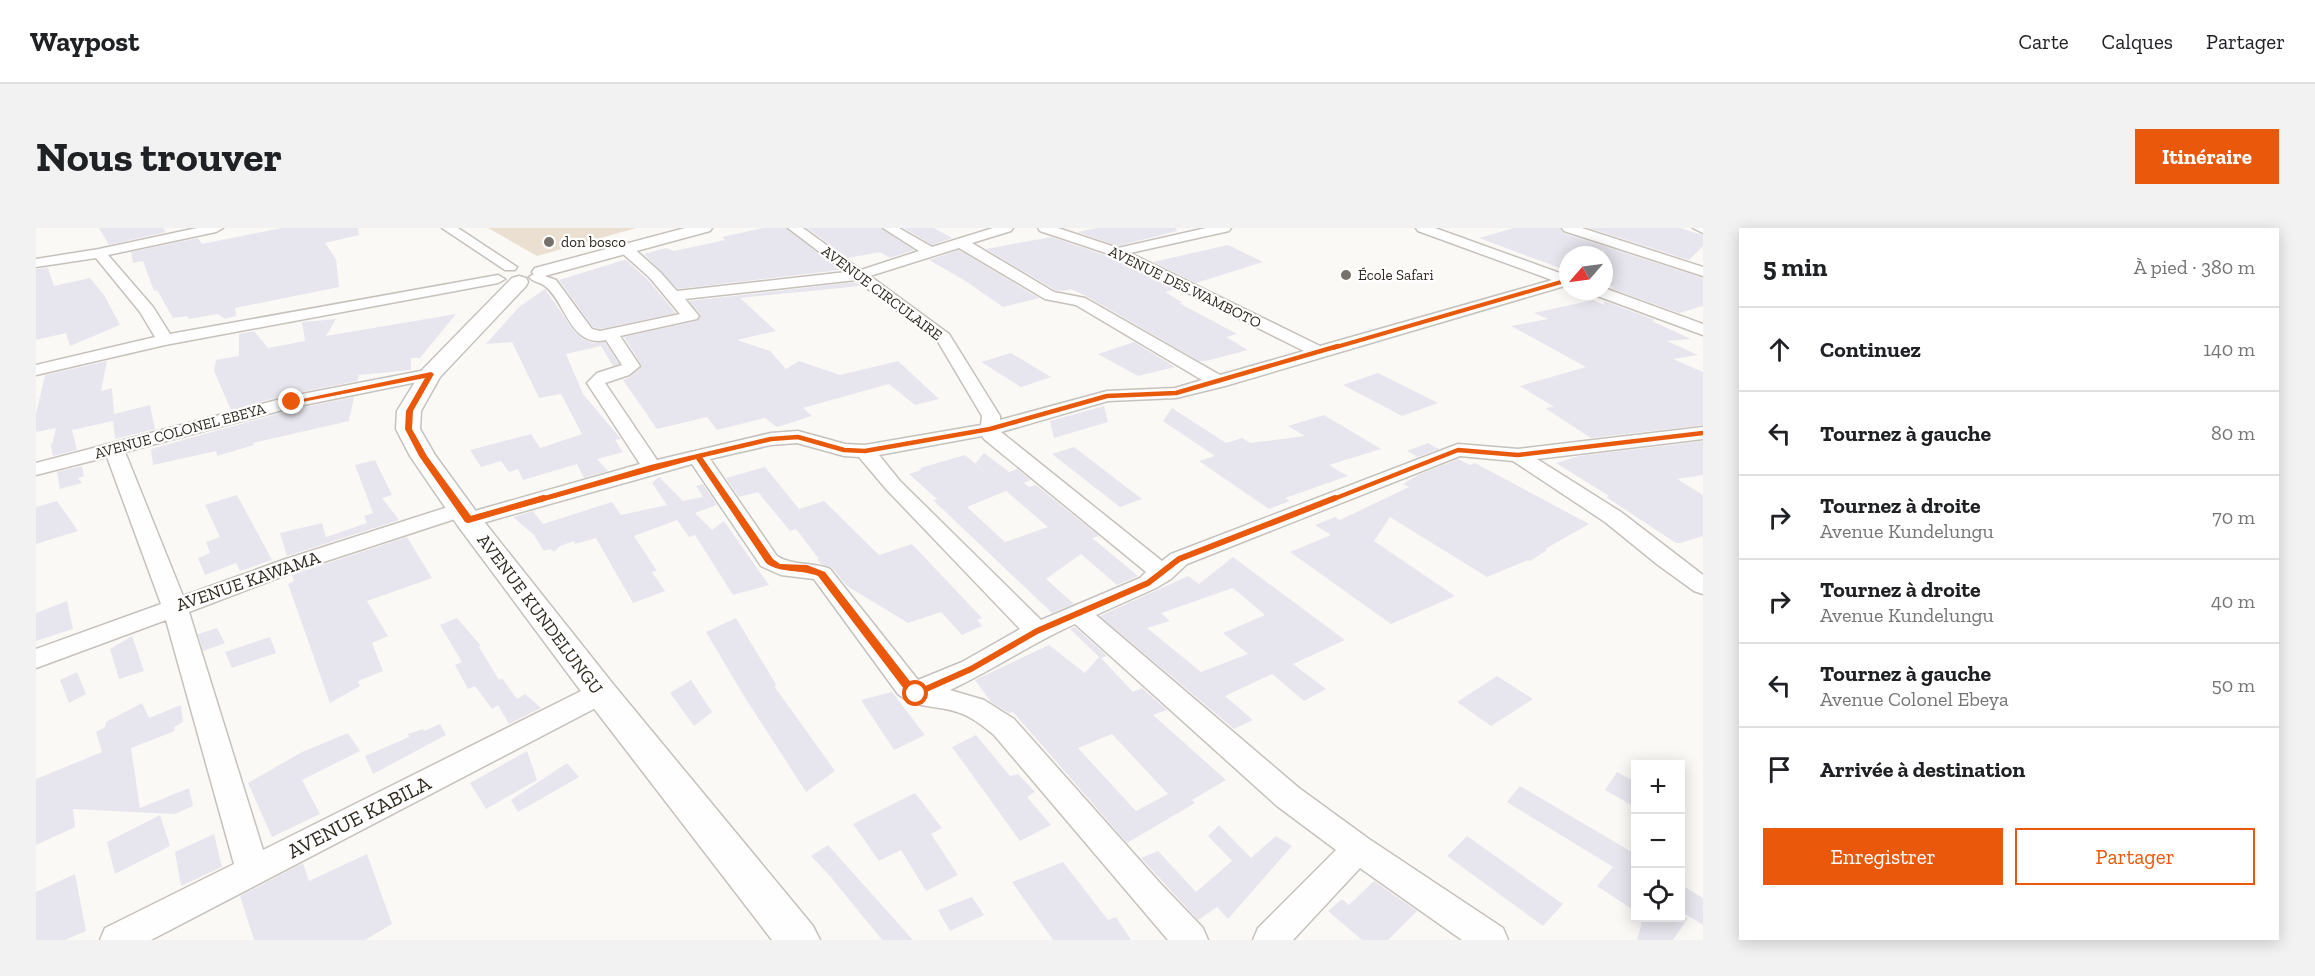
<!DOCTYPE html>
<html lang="fr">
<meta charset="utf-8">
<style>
:root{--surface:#fff;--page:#f2f2f2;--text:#202124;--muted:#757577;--line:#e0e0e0;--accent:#ea580c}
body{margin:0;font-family:"Zilla Slab",serif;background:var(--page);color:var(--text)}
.controls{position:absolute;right:18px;bottom:18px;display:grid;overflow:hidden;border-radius:0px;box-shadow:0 3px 15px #0003}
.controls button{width:54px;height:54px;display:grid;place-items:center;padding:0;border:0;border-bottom:2px solid var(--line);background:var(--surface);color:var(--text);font:30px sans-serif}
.compass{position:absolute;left:1523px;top:18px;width:54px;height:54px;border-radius:50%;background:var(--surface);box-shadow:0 3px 15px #0003;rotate:242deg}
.stop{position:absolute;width:18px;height:18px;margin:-14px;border:4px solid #ea580c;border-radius:50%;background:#fff}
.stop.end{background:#ea580c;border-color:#fff;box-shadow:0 2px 6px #0008}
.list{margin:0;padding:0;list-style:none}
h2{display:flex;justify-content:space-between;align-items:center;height:78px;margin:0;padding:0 24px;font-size:26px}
h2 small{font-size:20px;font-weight:400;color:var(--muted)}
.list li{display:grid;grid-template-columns:39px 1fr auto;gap:18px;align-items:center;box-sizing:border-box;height:84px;padding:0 24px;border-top:2px solid var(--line)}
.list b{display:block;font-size:22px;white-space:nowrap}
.list p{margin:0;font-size:20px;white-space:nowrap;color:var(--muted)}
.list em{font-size:20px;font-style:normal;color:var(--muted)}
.actions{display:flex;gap:12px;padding:18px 24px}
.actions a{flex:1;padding:14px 0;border:2px solid var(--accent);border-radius:0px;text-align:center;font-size:21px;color:var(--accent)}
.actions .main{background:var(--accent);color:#fff}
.icon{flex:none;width:33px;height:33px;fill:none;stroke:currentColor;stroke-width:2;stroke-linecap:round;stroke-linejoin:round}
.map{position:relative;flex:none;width:1667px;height:712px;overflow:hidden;border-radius:0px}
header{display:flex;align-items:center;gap:36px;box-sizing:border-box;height:84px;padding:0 30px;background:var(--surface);border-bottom:2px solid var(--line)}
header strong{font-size:28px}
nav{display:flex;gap:33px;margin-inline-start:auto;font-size:21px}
.intro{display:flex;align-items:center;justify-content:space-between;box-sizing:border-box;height:144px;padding:0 36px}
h1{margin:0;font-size:42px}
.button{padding:15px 27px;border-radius:0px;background:var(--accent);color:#fff;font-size:21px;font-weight:700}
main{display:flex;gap:36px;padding:0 36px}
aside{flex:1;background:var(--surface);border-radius:0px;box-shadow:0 3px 15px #0003}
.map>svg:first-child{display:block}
.green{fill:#eadfd0}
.building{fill:#e7e6ee;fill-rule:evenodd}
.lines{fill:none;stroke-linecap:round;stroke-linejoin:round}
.minor-casing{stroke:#c6c1bb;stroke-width:3}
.tertiary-casing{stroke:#c6c1bb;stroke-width:3}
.minor{fill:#fefefe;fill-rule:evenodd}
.tertiary{fill:#fefefe;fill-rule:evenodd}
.cycleway-far3-casing{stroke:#fff;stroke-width:6}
.cycleway-far2-casing{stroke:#fff;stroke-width:8}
.cycleway-far1-casing{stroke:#fff;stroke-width:10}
.cycleway-casing{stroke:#fff;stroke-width:11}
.cycleway-far3{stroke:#e8590c;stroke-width:4}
.cycleway-far2{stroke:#e8590c;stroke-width:4.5}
.cycleway-far1{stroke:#e8590c;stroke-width:6}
.cycleway{stroke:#e8590c;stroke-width:8}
.route{fill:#ea580c}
.poi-dot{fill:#76716a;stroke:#fff;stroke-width:2}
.labels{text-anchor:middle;stroke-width:4.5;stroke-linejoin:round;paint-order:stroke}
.far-poi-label{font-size:15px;fill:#2f281e;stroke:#fff;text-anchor:start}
.far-street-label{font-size:15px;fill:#2f281e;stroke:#fff}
.street-label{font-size:18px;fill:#2f281e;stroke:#fff}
.near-street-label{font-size:21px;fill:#2f281e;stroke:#fff}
</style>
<header>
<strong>Waypost</strong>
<nav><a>Carte</a><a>Calques</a><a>Partager</a></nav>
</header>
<div class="intro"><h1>Nous trouver</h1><a class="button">Itinéraire</a></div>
<main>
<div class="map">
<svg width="1667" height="712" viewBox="0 0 1667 712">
<rect width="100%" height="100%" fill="#fbf9f6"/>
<path class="green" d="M452 0H600L501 28Z"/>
<path class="building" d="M63 0H127L130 4 73 17Z
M245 0H322L323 7 289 15 300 31 303 59 199 80 200 88 189 91 182 86 153 91 151 88 137 90 121 62 118 63 107 33 97 35 95 24 162 10 166 16Z
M727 0H750L804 42 642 61 608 26 630 20 638 23 689 12 686 9Z
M771 0H845L878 22 854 30 844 24 812 30Z
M868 0H898L916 10 896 17Z
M1061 0H1140L1141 3 1082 18 1041 4Z
M1478 0H1524L1527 5 1667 50V78L1643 85 1574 60 1578 59 1568 56V22L1552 27H1532V43L1443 10Z
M1553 0H1644L1667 7V18L1653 32Z
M1015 9 1075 29 1139 61 1129 64 1147 75H1143L1201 106 1190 109 1212 122 1170 133H1163L1050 68 1035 61 1027 63 1019 62 950 21Z
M1192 17 1227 34 1160 55 1117 34Z
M923 22 1003 70 967 79 928 52 893 32Z
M588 32H590L612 52 640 85 564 101 557 99 523 52Z
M12 40 18 58 54 50 68 67 84 97 34 118 30 105 0 112V41Z
M819 54 825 58 704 70 740 103 701 112 734 123 750 141 763 133 804 147 862 133 903 171 879 177 853 156 767 180 776 188 741 199 729 190 681 202 671 189 621 201 587 152 594 149 606 138 588 109 661 93 665 87 653 73Z
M509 61 539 104 547 111 557 115 569 114 583 136 577 138 565 118 530 126 547 166 585 211 579 212 587 224 561 231 572 243 548 250 541 236 487 252 482 241 473 244 465 233 445 239 434 222 495 206 504 220 546 206 525 166 503 170 476 114 450 116 483 79Z
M1557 72 1568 77V73L1619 92 1616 93 1655 111 1631 113 1662 127 1637 131 1667 144V197L1555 210 1509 180 1518 179 1484 158 1550 139 1475 98 1512 91 1498 85Z
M420 86 384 130H375V142L323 147 321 153 255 166 195 182 178 143 180 132 203 128V106L218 103 232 120 269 113 266 94 300 91 290 108Z
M1098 114 1139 139 1102 148 1062 126Z
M975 125 1015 149 985 159 945 134Z
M71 133 65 163 76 160 78 186 114 177 119 201 79 211 77 193 36 202 41 222 17 228 14 213 16 217 20 200 0 204V186L9 147Z
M1342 145 1402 175 1366 188 1307 157Z
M318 169 313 193 217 215 218 217 181 228 180 223 117 237 115 221 259 181Z
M1068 178 1072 194 1018 210 1014 193Z
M1136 180 1190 215 1206 210 1214 215 1269 208 1252 198 1288 187 1345 221 1293 237 1312 248 1249 270 1254 273 1233 281 1163 233 1179 228 1127 193Z
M1667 213V247L1641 251 1667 267V308L1644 315H1640L1570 269 1573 268 1520 235 1543 228Z
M1392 215 1403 221 1382 229 1371 223Z
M1038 219 1106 271 1084 279 1016 226Z
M948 225 973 244 981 241 995 252 988 255 993 259 1000 257 1063 308 1056 310 1102 348 1081 357 1045 326 1010 351 1038 376 1016 385 897 272 901 271 873 246 885 242 884 240 929 227 955 249 939 236ZM970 263 1012 299 969 314 931 279Z
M1422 231 1434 237 1439 235 1553 296 1509 321 1511 322 1494 333 1492 332 1451 349 1354 289 1338 313 1419 368 1355 396 1254 324 1295 307 1279 297 1299 289 1304 292 1373 259 1367 256 1382 247Z
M339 232 356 267 346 270 363 292 251 328 244 305 286 295 290 309 331 295 328 288 337 285 319 237Z
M46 238 48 248 42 250 46 255 24 261 21 244Z
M729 239 763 281 788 273 843 327 876 316 946 390 941 392 946 398 926 407 905 384 872 395 811 358 796 340 785 336 781 331H783L760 301 754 303 722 264 703 269 690 250Z
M623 249 647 273 667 269 660 258 667 256 681 277 659 285 676 302 688 293 733 357 697 367 659 307 653 309 641 292 598 308 621 343 616 344 629 363 597 375 560 310 539 316 538 313 524 318 518 324 514 321 508 323 498 307 477 289 497 283 507 296 576 274 585 287 631 277 616 255Z
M201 267 236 332 204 343 200 335 169 347 162 330 174 325 170 314 184 309 169 277Z
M21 273 42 303 0 316V279Z
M371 309 396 350 331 373 352 408 336 415 347 443 322 453 324 458 294 475 252 356 258 353 256 347Z
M1197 329 1309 412 1257 436 1290 461 1268 473 1236 446 1189 468 1217 492 1198 501 1064 388 1152 348 1163 356ZM1197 360 1229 387 1187 405 1212 426 1165 444 1111 400 1134 393 1125 385Z
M31 373 37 401 0 413V385Z
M421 390 445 418 443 419 463 452 466 450 481 471 489 466 505 480 473 496 462 477 456 481 439 458 432 461 419 437 426 434 404 397Z
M700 390 741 458H738L799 543 770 564 708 468 670 404Z
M1039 399 1071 428 1065 430 1097 464 1106 460 1131 482 1117 487 1190 552 1156 572 1159 575 1091 615 977 484 973 485 955 474 939 452 1013 417 1049 445 1063 429 1034 401ZM1076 506 1132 566 1100 583 1042 520Z
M181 400 189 415 167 423 162 406Z
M96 408 108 443 83 451 74 421Z
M234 409 240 425 196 440 189 424Z
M41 444 50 466 33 475 24 452Z
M1461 448 1497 471 1455 498 1421 474Z
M655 452 676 484 658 498 634 465Z
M856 464 889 507 858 522 825 472Z
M106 475 113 490 145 477 147 494 138 499 139 503 95 520 104 580 153 560 157 578 139 586 37 581 39 599 0 617V551L66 524 60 504 69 499 70 494Z
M404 496 410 507 337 546 329 528 373 509 372 506 387 501 388 503Z
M312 505 324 523 266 552 284 586 236 609 212 555 266 524Z
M940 507 974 548 982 546 999 564 991 569 1015 597 984 613 916 519Z
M491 523 501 552 450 581 434 555Z
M531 535 543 549 482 584 475 572Z
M1581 544 1599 554V579L1569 562Z
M1484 558 1599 626V683L1561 658 1577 639 1471 574Z
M879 565 906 600 895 606 922 647 890 663 865 622 843 633 817 596Z
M124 587 134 618 79 646 71 614Z
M1183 597 1215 630 1240 608 1256 618 1192 691 1181 679 1162 692 1105 630 1122 623 1160 664 1196 633 1172 608Z
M178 606 186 639 145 658 139 624Z
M1431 608 1527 676 1507 698 1411 628Z
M792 617 877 712H846L794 648 775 628Z
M331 626 356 696 329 712H218L204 668 267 635 273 653Z
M1027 634 1072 692 1080 689 1095 712H1017L976 654Z
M39 646 50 703 29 712H0V664Z
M1338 653 1381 683 1352 712H1326L1292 683 1306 671 1313 677Z
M1644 656 1667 670V697L1644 683Z
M936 669 948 687 914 703 902 682Z
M1607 690H1652L1637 712H1601Z"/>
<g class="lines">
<defs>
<path id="minor" d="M161 0H187L180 4 72 27 117 79 134 106 462 47 469 51 462 55 129 117 0 147V137L119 109 104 84 60 30 0 39V31L63 21Z
M406 0H422L481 39 479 42H469Z
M752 0H767L825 42 883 23 847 0H863L896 19 957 0H977L975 3 936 15 1018 64 1049 70 1184 147 1268 123 1076 27 1004 3 1002 0H1022L1082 20 1170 0H1195L1193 3 1094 25 1284 118 1516 52 1382 3 1380 0H1399L1532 48V57L1189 158 1140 170 1072 173 965 204 1126 333 1135 326 1422 216 1482 221 1667 199V211L1501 231 1585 284 1667 347V366L1658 363 1622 337 1569 294 1477 233 1424 228 1151 336 1135 351 1120 360 1060 387 1263 560 1333 611 1467 700 1472 712H1426L1324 640 1257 712H1217L1222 700 1300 622 1241 578 1039 396C996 415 957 442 914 462L948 472 978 491 1124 655 1167 700 1172 712H1132L958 507C947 498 935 488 921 484 900 477 880 481 862 466L778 351 745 347 725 338 656 236 432 299 424 297 422 290 263 342 153 384 227 622 555 458 565 455 575 458 579 465 575 472 115 712H64L69 700 198 636 130 392 0 440V421L125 376 71 229 0 247V235L256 168 395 141 401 142 404 146 401 150 258 179 89 224 147 368 247 332 418 277 426 275 434 277 437 282 435 284 604 236 551 155 561 145 586 137 570 112C534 120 530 74 509 58 504 54 497 54 493 49L500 45 520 52 556 101 564 103 644 86 614 50 585 24 583 21 590 17 595 18 624 44 641 63 810 44ZM923 20 1009 71 1040 77 1166 152 1139 160 1071 163 964 192V188L913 106 834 48ZM820 52 901 112 946 188 945 197 829 217 809 216 762 203 735 205 621 232 569 155 593 147 604 138 584 108 661 91 663 88 649 71ZM946 208 948 211 1110 344 1104 350 1005 392 864 253 843 227ZM761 215 808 228 823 229 850 261 984 401 926 434 882 452 794 341C778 334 756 338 741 328L674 231 735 217Z
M1526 0H1546L1667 39V48L1528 3Z
M1657 0H1667V5Z
M1568 60 1667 96V107L1556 66 1553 63H1568Z"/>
<path id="tertiary" d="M649 0H676L674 3 505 49 499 48 496 44 499 40Z
M483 48 490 50 492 54 490 58 404 149 385 183 384 201 399 227 442 286 577 456 777 698 784 712H736L553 474 422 298 374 228 360 201 361 183 387 141 476 50Z"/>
</defs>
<use href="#minor" class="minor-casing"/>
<use href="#tertiary" class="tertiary-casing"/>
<use href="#minor" class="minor"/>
<use href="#tertiary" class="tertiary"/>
<defs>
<path id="cycleway-far3" d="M1297 120 1532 52"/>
<path id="cycleway-far2" d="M503 272 616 239 735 211 762 209 808 222 829 223 954 201 1071 168 1140 165 1302 118
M1295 272 1422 222 1482 227 1667 205"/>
<path id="cycleway-far1" d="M432 292 508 270
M881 465 935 441 1001 403 1112 355 1143 331 1299 270"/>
<path id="cycleway" d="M880 466 885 464"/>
</defs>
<use href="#cycleway-far3" class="cycleway-far3-casing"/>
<use href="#cycleway-far2" class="cycleway-far2-casing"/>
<use href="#cycleway-far1" class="cycleway-far1-casing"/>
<use href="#cycleway" class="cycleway-casing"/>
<use href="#cycleway-far3" class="cycleway-far3"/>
<use href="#cycleway-far2" class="cycleway-far2"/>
<use href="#cycleway-far1" class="cycleway-far1"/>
<use href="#cycleway" class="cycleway"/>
</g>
<path class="route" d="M395 144 398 146 377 183 376 201 391 228 435 288 664 226 737 331 744 336 771 337 789 344 876 456 884 463V469H876L868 461 782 348C765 341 745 346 730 335L660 231 432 294H429L383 228 369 201 370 183 389 150 256 176 252 174Z"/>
<g class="poi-dot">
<circle cx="513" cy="14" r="6"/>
<circle cx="1310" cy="47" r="6"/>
</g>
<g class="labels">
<g class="far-poi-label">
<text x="525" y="19">don bosco</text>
<text x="1322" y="52">École Safari</text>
</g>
<g class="far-street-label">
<text transform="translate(1149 59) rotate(26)" y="5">AVENUE DES WAMBOTO</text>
<text transform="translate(846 65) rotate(37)" y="5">AVENUE CIRCULAIRE</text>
<text transform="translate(144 203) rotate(-15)" y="5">AVENUE COLONEL EBEYA</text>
</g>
<g class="street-label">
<text transform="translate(212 353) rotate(-19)" y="6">AVENUE KAWAMA</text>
<text transform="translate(504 386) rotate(53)" y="6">AVENUE KUNDELUNGU</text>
</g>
<g class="near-street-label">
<text transform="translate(323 589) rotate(-27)" y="7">AVENUE KABILA</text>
</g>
</g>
</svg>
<div class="controls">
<button>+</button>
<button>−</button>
<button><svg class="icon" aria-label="locate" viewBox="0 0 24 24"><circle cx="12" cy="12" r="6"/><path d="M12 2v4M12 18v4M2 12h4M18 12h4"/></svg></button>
</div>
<svg class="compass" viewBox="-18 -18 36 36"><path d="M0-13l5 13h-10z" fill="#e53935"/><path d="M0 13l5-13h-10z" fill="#757577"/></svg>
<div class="stop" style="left:880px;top:466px"></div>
<div class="stop end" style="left:256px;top:174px"></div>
</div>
<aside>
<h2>5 min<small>À pied · 380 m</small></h2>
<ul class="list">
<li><svg class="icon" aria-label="ahead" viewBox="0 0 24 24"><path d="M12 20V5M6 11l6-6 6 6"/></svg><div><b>Continuez</b></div><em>140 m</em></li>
<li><svg class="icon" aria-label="left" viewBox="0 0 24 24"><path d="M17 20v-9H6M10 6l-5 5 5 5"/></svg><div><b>Tournez à gauche</b></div><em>80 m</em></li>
<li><svg class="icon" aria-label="right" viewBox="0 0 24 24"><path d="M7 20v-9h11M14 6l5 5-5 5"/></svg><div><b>Tournez à droite</b><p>Avenue Kundelungu</p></div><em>70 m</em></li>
<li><svg class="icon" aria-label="right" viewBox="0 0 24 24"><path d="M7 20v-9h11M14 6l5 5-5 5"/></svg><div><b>Tournez à droite</b><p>Avenue Kundelungu</p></div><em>40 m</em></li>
<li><svg class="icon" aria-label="left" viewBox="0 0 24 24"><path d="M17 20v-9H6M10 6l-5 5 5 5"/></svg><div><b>Tournez à gauche</b><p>Avenue Colonel Ebeya</p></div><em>50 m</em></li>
<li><svg class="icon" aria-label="arrive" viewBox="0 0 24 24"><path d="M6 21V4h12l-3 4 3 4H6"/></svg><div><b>Arrivée à destination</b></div></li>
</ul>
<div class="actions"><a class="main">Enregistrer</a><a>Partager</a></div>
</aside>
</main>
